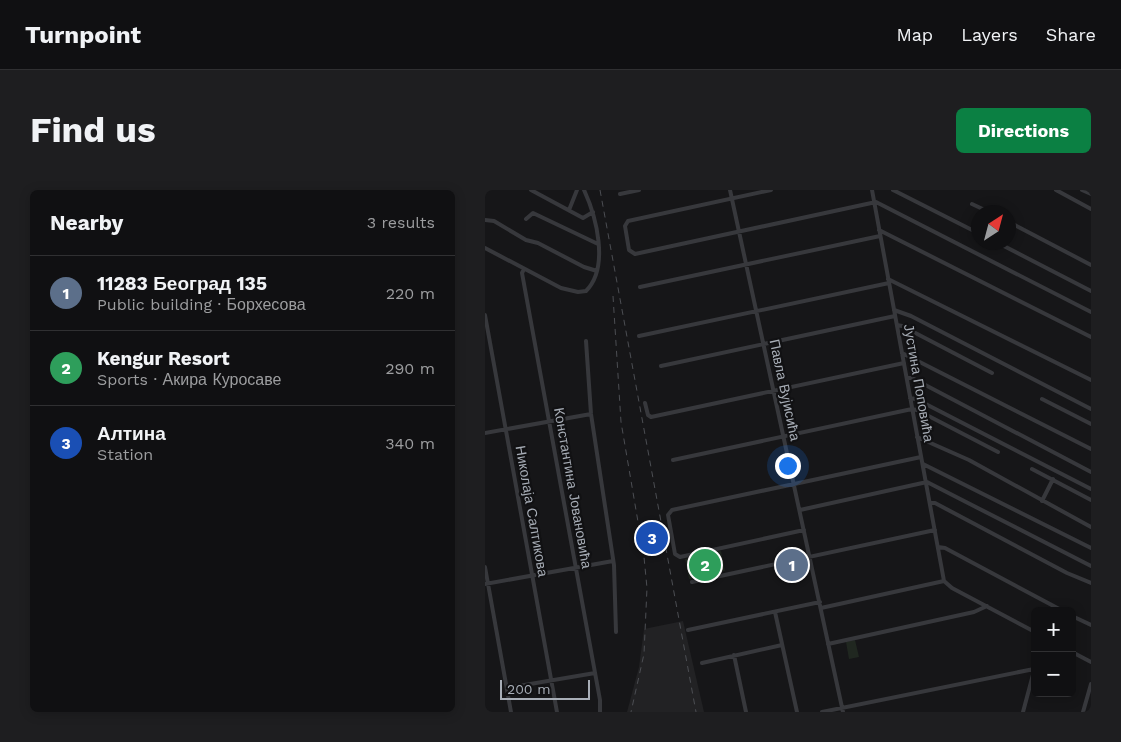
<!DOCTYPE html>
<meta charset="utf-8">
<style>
:root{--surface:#101012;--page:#1e1e20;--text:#f1f3f6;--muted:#9c9d9f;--line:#303032;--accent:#0b8043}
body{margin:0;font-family:"Work Sans",sans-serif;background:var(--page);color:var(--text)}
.controls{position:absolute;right:15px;bottom:15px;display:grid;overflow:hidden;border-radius:8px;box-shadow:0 2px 12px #0003}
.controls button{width:45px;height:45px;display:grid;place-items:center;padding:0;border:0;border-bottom:1px solid var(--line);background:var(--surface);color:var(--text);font:25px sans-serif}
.compass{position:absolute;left:486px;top:15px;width:45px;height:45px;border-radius:50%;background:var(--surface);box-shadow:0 2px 12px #0003;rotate:36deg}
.scale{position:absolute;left:15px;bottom:12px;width:90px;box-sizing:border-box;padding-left:5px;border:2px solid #a8aeb7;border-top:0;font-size:14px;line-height:18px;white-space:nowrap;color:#a8aeb7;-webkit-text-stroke:4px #111113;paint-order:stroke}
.you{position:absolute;left:302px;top:275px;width:18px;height:18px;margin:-12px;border:4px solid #fff;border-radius:50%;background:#1a73e8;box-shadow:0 0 0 8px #1a73e833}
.badge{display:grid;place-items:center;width:32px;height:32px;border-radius:50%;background:var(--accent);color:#fff;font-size:16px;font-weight:700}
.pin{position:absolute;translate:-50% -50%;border:2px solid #fff;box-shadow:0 1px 5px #0006}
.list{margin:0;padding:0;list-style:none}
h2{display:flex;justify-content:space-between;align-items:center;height:65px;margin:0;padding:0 20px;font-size:21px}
h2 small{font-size:16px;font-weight:400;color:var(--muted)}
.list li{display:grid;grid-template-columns:32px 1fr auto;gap:15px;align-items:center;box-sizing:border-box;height:75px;padding:0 20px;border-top:1px solid var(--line)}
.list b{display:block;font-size:19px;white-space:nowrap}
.list p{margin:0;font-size:16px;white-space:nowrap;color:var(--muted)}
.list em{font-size:16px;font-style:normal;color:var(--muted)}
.map{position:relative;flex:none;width:606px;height:522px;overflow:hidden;border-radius:8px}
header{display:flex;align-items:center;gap:30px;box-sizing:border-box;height:70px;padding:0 25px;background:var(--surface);border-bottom:1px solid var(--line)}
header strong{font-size:24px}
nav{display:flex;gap:28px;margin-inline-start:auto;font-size:18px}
.intro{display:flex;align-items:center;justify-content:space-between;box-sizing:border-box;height:120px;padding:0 30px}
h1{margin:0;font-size:35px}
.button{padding:12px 22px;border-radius:8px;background:var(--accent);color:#fff;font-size:18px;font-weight:700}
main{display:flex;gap:30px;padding:0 30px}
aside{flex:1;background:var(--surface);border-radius:8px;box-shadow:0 2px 12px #0003}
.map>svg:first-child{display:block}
.built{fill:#222224}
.green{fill:#202720}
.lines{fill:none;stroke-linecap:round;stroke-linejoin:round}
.minor{stroke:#37383c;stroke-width:4}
.rail{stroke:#4c4e53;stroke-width:1;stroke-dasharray:6 5;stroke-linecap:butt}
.labels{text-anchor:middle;stroke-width:4.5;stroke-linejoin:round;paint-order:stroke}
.street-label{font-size:14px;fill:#a8aeb7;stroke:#111113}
</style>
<header>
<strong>Turnpoint</strong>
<nav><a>Map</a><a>Layers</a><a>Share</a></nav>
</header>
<div class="intro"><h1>Find us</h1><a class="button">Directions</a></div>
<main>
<aside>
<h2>Nearby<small>3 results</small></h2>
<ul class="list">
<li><span class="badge" style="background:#5c6f8a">1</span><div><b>11283 Београд 135</b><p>Public building · Борхесова</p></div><em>220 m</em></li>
<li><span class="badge" style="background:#2e9e5b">2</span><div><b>Kengur Resort</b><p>Sports · Акира Куросаве</p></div><em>290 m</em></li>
<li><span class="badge" style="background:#1a4fb4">3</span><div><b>Алтина</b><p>Station</p></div><em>340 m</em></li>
</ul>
</aside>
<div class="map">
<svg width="606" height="522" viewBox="0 0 606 522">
<rect width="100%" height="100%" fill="#161618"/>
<path class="built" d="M198 431 219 522H142L154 477 159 439Z"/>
<path class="green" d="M236 361 240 381 204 389 200 369Z
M370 450 374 467 364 469 361 452Z"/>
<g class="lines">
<path class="minor" d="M46 0 98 28 108 22
M245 0 358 522
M286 0 143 31 140 36 144 60 150 64 391 12 606 122
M387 0 459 391
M408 0 493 43
M571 0 606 19
M597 0 606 4
M135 4 154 0
M487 14 504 22
M84 20 92 0
M41 29 48 23 113 54
M0 30 9 31 41 50 53 53 99 77 112 81
M524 32 606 75
M394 40 606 147
M511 52 606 101
M0 58 76 98 93 102 101 101C125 77 111 26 99 0
M39 79 37 83 115 510V522
M403 89 606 190
M155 97 395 46
M409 120 426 126 606 219
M0 125 72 522
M412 135 417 136 507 183
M154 146 404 93
M101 151 106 224 129 375 131 442
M417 163 606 259
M176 176 410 126
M422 188H427L606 282
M425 208 431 209 606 299
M557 209 606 234
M160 213 163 225 166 227 419 173
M0 243 106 224
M432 247 484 270 606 337
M188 270 427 219 432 220 513 262
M438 274 606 358
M547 279 606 310
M442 292 606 376
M557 311 568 289
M446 313H450L582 383 606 393
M315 320 442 292
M319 340 195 367 190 364 183 325 187 320 436 267
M453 357 460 358 578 421
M0 377 26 522
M459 391 467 398 550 442
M207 392 450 340
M0 394 128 371
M336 418 459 391
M290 422 312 522
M587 426 606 435
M203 440 335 412
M343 454 489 422 502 416
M587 462 606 472
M249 465 261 522
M217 473 297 455
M22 498 110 483
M337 522 549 479
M538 522 550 477
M598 522 606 494"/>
<path class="rail" d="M115 0 211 522
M128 106 136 232 159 367 162 398 159 464 146 522"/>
</g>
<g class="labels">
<g class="street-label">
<text transform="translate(434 193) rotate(80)" y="5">Јустина Поповића</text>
<text transform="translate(300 200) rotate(78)" y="5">Павла Вујисића</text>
<text transform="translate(88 298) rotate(80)" y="5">Константина Јовановића</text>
<text transform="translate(47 321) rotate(80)" y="5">Николаја Салтикова</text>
</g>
</g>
</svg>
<div class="controls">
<button>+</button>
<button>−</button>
</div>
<svg class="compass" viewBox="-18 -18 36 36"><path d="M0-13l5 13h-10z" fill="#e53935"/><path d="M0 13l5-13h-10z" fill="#9c9d9f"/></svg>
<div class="scale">200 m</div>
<div class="you"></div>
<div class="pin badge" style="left:307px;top:375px;background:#5c6f8a">1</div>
<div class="pin badge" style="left:220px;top:375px;background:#2e9e5b">2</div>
<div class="pin badge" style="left:167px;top:348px;background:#1a4fb4">3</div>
</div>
</main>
